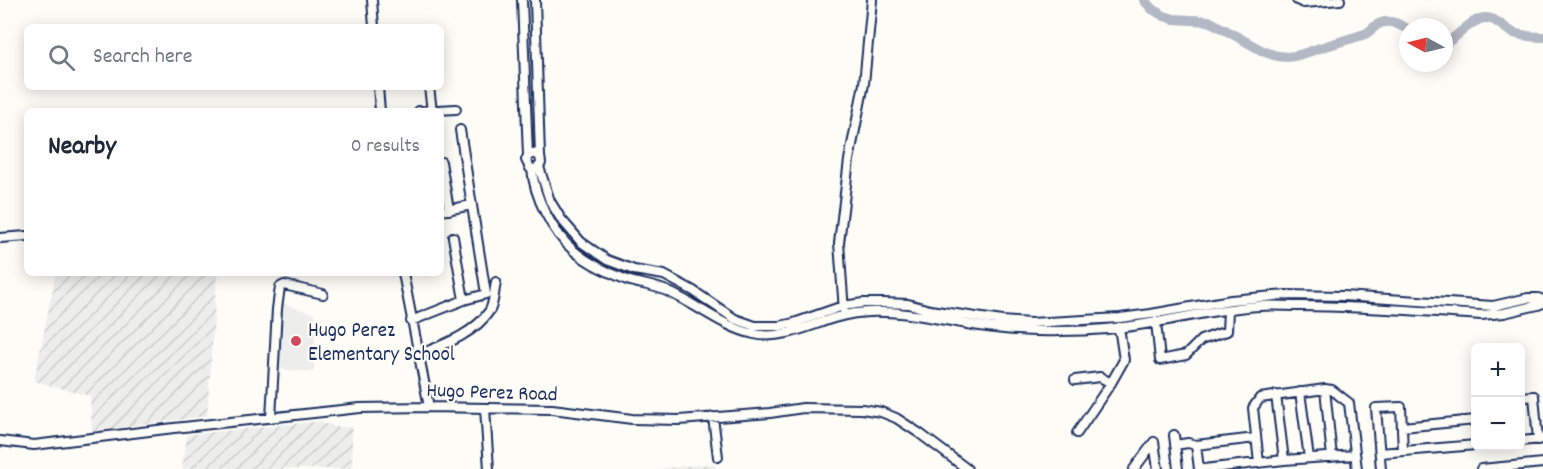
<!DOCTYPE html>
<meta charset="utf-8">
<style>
:root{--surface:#fff;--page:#f2f2f3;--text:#1f2937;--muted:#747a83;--line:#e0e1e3}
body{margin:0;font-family:Dekko,sans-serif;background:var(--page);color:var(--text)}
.controls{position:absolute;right:18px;bottom:18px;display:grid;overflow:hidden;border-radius:9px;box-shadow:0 3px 15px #0003}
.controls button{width:54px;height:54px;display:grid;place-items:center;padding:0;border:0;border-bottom:2px solid var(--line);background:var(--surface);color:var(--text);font:30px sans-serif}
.compass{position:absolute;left:1399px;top:18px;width:54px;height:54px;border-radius:50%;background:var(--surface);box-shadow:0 3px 15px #0003;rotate:277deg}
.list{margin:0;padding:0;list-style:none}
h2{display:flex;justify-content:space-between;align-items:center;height:78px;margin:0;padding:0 24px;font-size:26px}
h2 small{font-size:20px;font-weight:400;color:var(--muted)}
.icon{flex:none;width:33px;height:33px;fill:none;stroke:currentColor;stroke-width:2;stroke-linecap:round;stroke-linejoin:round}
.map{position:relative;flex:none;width:1543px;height:469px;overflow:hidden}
.search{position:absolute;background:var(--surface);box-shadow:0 3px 15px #0003;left:24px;top:24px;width:420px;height:66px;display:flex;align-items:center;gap:15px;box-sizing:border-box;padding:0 21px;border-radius:9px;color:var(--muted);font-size:22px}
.panel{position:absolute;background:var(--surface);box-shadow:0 3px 15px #0003;left:24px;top:108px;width:420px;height:168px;border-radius:9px}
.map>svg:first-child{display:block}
.built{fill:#edeeec}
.industrial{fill:url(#industrial-furrows)}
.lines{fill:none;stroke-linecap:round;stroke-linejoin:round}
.river{stroke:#b3b8c5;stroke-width:10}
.minor-casing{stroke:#1b2f5e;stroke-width:12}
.minor{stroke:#fdfcf7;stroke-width:8}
.poi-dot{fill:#d1495b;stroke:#fdfcf7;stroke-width:2}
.labels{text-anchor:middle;stroke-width:4.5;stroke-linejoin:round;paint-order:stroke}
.poi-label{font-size:21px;fill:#1b2f5e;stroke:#fdfcf7;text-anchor:start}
.street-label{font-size:21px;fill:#1b2f5e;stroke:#fdfcf7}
</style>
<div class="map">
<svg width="1543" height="469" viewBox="0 0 1543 469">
<defs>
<pattern id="industrial-furrows" width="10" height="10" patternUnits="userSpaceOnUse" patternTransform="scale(1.5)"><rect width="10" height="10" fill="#edeeec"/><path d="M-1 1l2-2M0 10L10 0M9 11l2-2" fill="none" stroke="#cbcccd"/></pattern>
</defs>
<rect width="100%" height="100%" fill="#fdfcf7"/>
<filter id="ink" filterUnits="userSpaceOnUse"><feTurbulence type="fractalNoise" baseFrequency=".0167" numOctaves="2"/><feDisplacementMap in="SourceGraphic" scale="12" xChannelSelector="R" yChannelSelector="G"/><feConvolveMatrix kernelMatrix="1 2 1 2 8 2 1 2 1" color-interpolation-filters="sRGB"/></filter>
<g filter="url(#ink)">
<path class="built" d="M280 303 315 314 314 372 275 369Z"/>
<path class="industrial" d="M56 273H217L207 416 92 431 90 396 34 381Z
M322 421 325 424 332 425 333 427H352V469H182L187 435Z
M714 464 716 469H655L687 466Z"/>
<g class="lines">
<path class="river" d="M1144 0 1152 9 1164 16 1174 19 1209 21 1261 50C1285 62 1297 56 1320 48 1335 43 1350 39 1365 34 1371 31 1375 25 1381 23 1390 19 1400 25 1408 29
M1444 44C1457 38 1466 24 1480 19 1494 14 1502 28 1514 33 1523 36 1534 37 1543 37"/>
<defs>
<path id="minor" d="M372 0 374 27
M522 0 528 156 526 160 530 168C535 170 539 168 541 163L540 156 533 153 528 156
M535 0 540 156
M1297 0 1304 3 1340 0
M378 87 380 111
M429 87 432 111
M419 111 456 109
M441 162 449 210
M539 167 550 201 561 219 581 242 607 260 634 270 664 275 692 290 735 319 755 326H780L794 323 843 306 863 303H884L908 304 930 310 1002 321 1030 323 1120 318 1151 314 1231 300 1286 295 1343 296 1493 306 1528 298H1538L1543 300
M532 169C534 196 552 232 573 250 589 264 608 272 627 280 642 285 656 285 671 293 699 306 723 327 754 334 781 340 808 326 834 318 850 313 868 311 885 312 913 313 939 319 967 324 997 329 1028 332 1059 331 1092 331 1125 328 1157 322 1191 316 1224 308 1259 306 1272 305 1286 306 1300 306 1360 306 1420 311 1481 315L1504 313 1538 305 1543 303
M441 211 472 205
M453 237 464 300
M0 238 27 236
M403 273 429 407
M844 311 839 243 849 160 864 84 872 0
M411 321 464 300 486 294 460 130
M1156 322 1160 360 1186 355 1201 340 1227 331 1228 310
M418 355C443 345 475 334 490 310 494 303 494 291 496 282
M1075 380 1100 377 1111 383
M1325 389 1332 457
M1300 392 1309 458
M1276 395 1284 460
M1520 397 1534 396 1538 440
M485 408 489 469
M713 417 718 457
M271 418 277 309 280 287 284 285 323 294
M1402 427 1476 420
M1077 433 1111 383 1124 360 1119 327
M1174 435 1178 469
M0 441 34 445 174 428 360 408 429 407 552 409 632 419 679 420 770 413 803 408 862 409 881 412 896 418 919 433 967 469
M1520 441 1542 439
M1154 442 1158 469
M1175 445 1188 443 1196 445 1256 438
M1196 445 1199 469
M1380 453 1476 445
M1259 463 1253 408 1260 398 1325 389 1332 390 1349 403 1357 469
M1134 469 1154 442
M1204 469 1284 460 1355 455
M1381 469 1376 408 1401 407 1403 451
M1481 469 1543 463"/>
</defs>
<use href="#minor" class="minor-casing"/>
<use href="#minor" class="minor"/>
</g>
</g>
<circle class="poi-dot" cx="296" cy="341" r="6"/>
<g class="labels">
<g class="poi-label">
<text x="308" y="336">Hugo Perez<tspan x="308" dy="24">Elementary School</tspan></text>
</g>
<g class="street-label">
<text transform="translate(492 391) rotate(2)" y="7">Hugo Perez Road</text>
</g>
</g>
</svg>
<div class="controls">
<button>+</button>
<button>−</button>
</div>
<svg class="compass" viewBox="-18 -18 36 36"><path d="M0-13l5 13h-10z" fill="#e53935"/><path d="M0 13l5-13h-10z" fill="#747a83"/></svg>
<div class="search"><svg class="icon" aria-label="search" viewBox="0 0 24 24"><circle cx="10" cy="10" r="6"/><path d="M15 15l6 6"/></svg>Search here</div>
<section class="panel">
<h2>Nearby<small>0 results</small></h2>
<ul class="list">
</ul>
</section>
</div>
